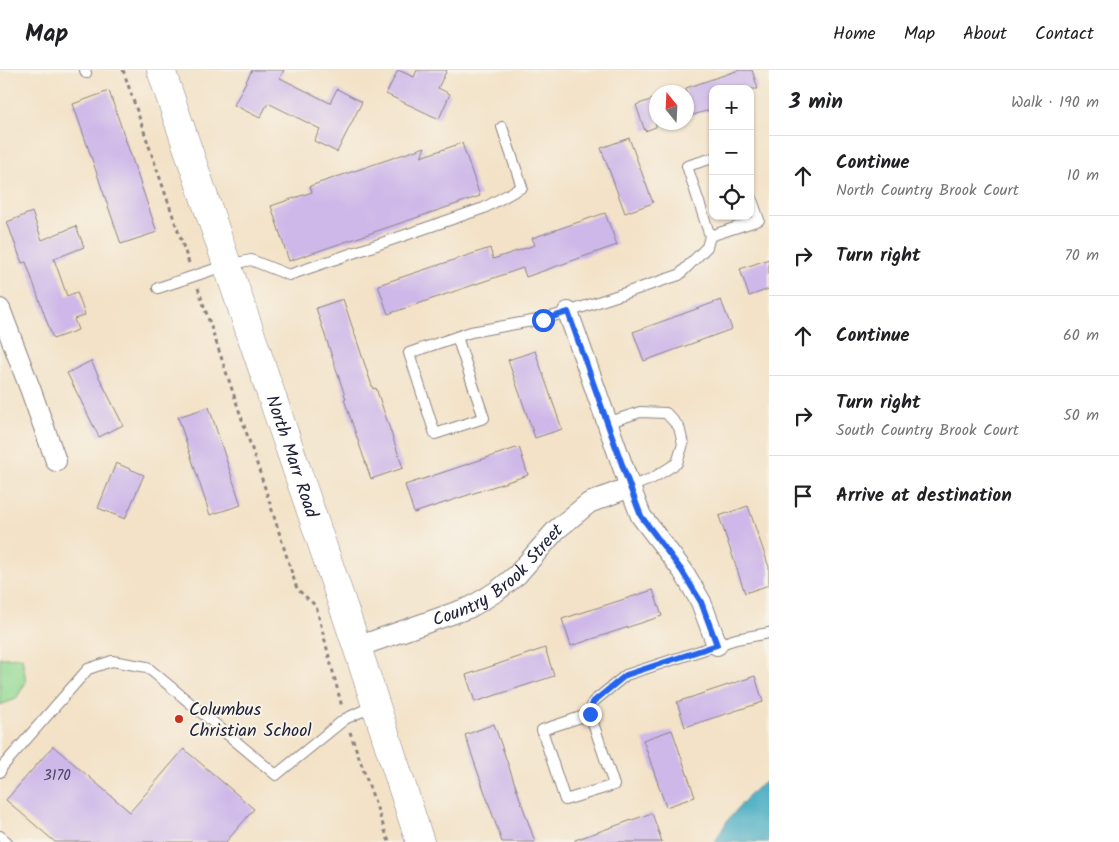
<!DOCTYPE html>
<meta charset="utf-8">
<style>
:root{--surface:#fff;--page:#f2f2f2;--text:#202124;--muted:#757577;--line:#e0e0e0}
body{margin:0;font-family:Kalam,sans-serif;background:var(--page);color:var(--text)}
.controls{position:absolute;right:15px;top:15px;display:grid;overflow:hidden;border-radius:10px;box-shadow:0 1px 4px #0004}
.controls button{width:45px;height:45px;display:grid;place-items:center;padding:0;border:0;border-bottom:1px solid var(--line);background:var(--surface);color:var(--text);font:25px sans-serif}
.compass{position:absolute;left:649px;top:15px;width:45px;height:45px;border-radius:50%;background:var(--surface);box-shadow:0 1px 4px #0004;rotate:342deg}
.stop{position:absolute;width:15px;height:15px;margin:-11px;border:4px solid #2563eb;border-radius:50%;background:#fff}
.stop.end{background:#2563eb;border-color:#fff;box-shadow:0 1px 5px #0008}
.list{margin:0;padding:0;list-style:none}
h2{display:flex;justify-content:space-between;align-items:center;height:65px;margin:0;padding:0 20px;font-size:21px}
h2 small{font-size:16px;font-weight:400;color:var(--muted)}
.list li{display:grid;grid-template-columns:32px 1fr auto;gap:15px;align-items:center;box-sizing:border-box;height:80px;padding:0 20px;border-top:1px solid var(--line)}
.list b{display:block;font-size:19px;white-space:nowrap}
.list p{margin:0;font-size:16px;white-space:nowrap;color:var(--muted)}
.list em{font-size:16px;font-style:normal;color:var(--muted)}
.icon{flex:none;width:28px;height:28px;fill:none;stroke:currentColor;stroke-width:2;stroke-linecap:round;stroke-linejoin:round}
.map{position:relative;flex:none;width:769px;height:772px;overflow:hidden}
header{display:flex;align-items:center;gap:30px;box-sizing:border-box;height:70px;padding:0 25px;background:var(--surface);border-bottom:1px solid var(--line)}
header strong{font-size:24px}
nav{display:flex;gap:28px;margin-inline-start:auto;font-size:18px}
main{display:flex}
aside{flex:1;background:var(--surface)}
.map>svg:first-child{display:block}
.green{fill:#91d993;stroke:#5a7e67}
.water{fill:#42abc2;stroke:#32667e}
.building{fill:#ceb8e9}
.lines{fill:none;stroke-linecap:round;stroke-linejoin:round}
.lane-casing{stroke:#8a8281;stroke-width:12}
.street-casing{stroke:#8a8281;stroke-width:22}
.secondary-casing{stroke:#8a8281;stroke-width:29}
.path{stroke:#8a8281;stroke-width:3;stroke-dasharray:4 4;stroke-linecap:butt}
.lane{stroke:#fff;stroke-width:10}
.street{stroke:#fff;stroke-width:20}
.secondary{stroke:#fff;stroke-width:28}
.route{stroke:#2563eb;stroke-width:6}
.poi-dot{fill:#c8321e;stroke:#f7f3e8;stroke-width:2}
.labels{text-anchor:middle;stroke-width:4;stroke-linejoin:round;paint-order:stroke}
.number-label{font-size:15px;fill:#4d4866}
.street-label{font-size:18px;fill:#22223b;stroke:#f7f3e8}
.poi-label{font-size:18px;fill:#22223b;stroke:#f7f3e8;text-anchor:start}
</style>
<header>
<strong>Map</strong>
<nav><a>Home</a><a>Map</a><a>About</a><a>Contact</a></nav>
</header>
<main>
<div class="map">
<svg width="769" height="772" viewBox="0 0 769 772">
<rect width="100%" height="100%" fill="#f7f3e8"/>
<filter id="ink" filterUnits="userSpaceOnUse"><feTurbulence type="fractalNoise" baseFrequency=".02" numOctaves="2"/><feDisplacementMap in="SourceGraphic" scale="10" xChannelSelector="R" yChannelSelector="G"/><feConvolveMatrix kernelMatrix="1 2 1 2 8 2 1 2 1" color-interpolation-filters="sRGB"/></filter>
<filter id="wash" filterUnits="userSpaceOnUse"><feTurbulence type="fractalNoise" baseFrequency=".0096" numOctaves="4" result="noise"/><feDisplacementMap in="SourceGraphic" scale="20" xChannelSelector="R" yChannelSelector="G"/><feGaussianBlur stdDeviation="1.12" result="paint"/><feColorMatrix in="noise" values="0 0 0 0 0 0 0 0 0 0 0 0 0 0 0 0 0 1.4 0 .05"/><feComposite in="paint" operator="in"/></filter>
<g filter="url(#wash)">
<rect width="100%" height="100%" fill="#f3e2c7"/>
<path class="green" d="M0 586 2 588 22 587 26 612 16 629 0 635Z"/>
<path class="water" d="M769 709V772H715L727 751 752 722Z"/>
<g id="blocks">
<path class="building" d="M252 0H284L280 8 330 33 337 19 362 32 337 82 314 71 320 59 268 33 260 48 234 35Z
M398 0 414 7 417 0H447L438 18 450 24 439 49 386 24Z
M739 0H752L758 19H713V39L686 47V18Z
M109 21 157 162 121 174 73 34Z
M656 28V57L645 61 636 35Z
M629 68 653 133 625 143 601 78Z
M462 73 480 126 289 191 271 136 312 122 310 116 425 77 421 87Z
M32 142 42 170 76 156 84 177 54 189 67 226 77 222 85 245 74 249 78 260 53 269 26 192 22 193 7 152Z
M605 143 617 175 526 207 523 198 388 244 378 215 490 178 493 189 535 175 532 168Z
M769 189V219L749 226 740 199Z
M343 229 373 319 376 318 403 398 371 409 344 329H346L316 238Z
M721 230 732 259 644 291 633 262Z
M535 281 562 359 535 368 508 290Z
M91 291 123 355 99 367 67 303Z
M209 337 241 435 210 445 178 347Z
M519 377 528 405 414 443 405 415Z
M116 393 144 405 125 449 98 438Z
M748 436 769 497V515L745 523 719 446Z
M653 520 662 546 571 576 562 549Z
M545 578 554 606 475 632 466 605Z
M755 606 763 632 685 657 677 632Z
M494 654 535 772H502L465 665Z
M672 660 695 727 666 737 643 670Z
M53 676 130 742 184 679 254 739 226 772H55L6 730Z
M652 743 662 772H575V770Z"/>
</g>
</g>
<g filter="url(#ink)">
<use href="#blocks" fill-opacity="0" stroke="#8a8281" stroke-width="1"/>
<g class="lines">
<defs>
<path id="lane" d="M85 0 86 3
M710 166 759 150 750 124
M158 218 227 195 251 190 289 205 484 138 522 117 502 57
M457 267 484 348 435 364 409 283 471 262 543 249 568 242 679 205 707 177 710 166 687 96 713 88
M607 353 640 342 666 343 679 357 683 374 677 393 653 408 630 417
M590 644 542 660 565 730 614 715 590 644 593 632 626 605 736 569 769 563
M0 702 2 697 88 599 112 591 147 597 276 705 345 649 375 635
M0 766 7 772"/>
<g id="street">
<path d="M0 239 31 321 56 391"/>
<path d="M568 242 630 417 641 446 683 501 701 532 717 575"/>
<path id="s1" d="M357 577 471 537 497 521 517 505 556 460 589 433 630 417"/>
</g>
<g id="secondary">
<path id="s2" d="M161 0 357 577 420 772"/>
</g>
</defs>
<use href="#lane" class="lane-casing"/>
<use href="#street" class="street-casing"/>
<use href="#secondary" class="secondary-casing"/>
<path class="path" d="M123 0 189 193
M198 218 265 418 297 519 316 536 342 637
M350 662 389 772"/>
<use href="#lane" class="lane"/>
<use href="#street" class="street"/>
<use href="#secondary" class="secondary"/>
</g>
</g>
<g class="lines" filter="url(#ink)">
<path class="route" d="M543 250 568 242 630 417 641 446 682 501 701 532 717 575 626 605 593 632 590 644"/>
</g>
<circle class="poi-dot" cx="179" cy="649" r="5"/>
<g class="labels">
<g class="number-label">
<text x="57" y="710">3170</text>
</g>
<g class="street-label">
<text dy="6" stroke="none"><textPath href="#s2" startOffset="408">North Marr Road</textPath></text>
<text dy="6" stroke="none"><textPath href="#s1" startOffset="161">Country Brook Street</textPath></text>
</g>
<g class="poi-label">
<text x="189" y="645">Columbus<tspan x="189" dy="21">Christian School</tspan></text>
</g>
</g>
</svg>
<div class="controls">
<button>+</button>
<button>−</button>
<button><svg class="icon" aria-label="locate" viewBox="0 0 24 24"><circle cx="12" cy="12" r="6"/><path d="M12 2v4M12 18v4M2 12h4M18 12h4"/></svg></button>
</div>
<svg class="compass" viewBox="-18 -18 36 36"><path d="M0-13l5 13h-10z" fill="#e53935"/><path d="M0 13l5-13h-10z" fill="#757577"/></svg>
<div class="stop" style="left:543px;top:250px"></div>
<div class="stop end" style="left:590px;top:644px"></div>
</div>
<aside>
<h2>3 min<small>Walk · 190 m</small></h2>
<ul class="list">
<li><svg class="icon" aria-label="ahead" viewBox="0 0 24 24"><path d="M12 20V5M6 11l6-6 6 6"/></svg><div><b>Continue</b><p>North Country Brook Court</p></div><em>10 m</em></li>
<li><svg class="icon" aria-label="right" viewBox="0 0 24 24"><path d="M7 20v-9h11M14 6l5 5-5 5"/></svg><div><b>Turn right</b></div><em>70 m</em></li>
<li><svg class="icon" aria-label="ahead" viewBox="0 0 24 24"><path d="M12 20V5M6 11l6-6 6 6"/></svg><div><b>Continue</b></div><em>60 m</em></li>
<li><svg class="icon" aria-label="right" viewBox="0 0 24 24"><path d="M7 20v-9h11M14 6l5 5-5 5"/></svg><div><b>Turn right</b><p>South Country Brook Court</p></div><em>50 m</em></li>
<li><svg class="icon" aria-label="arrive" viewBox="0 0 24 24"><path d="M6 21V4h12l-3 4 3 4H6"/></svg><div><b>Arrive at destination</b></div></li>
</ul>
</aside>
</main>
